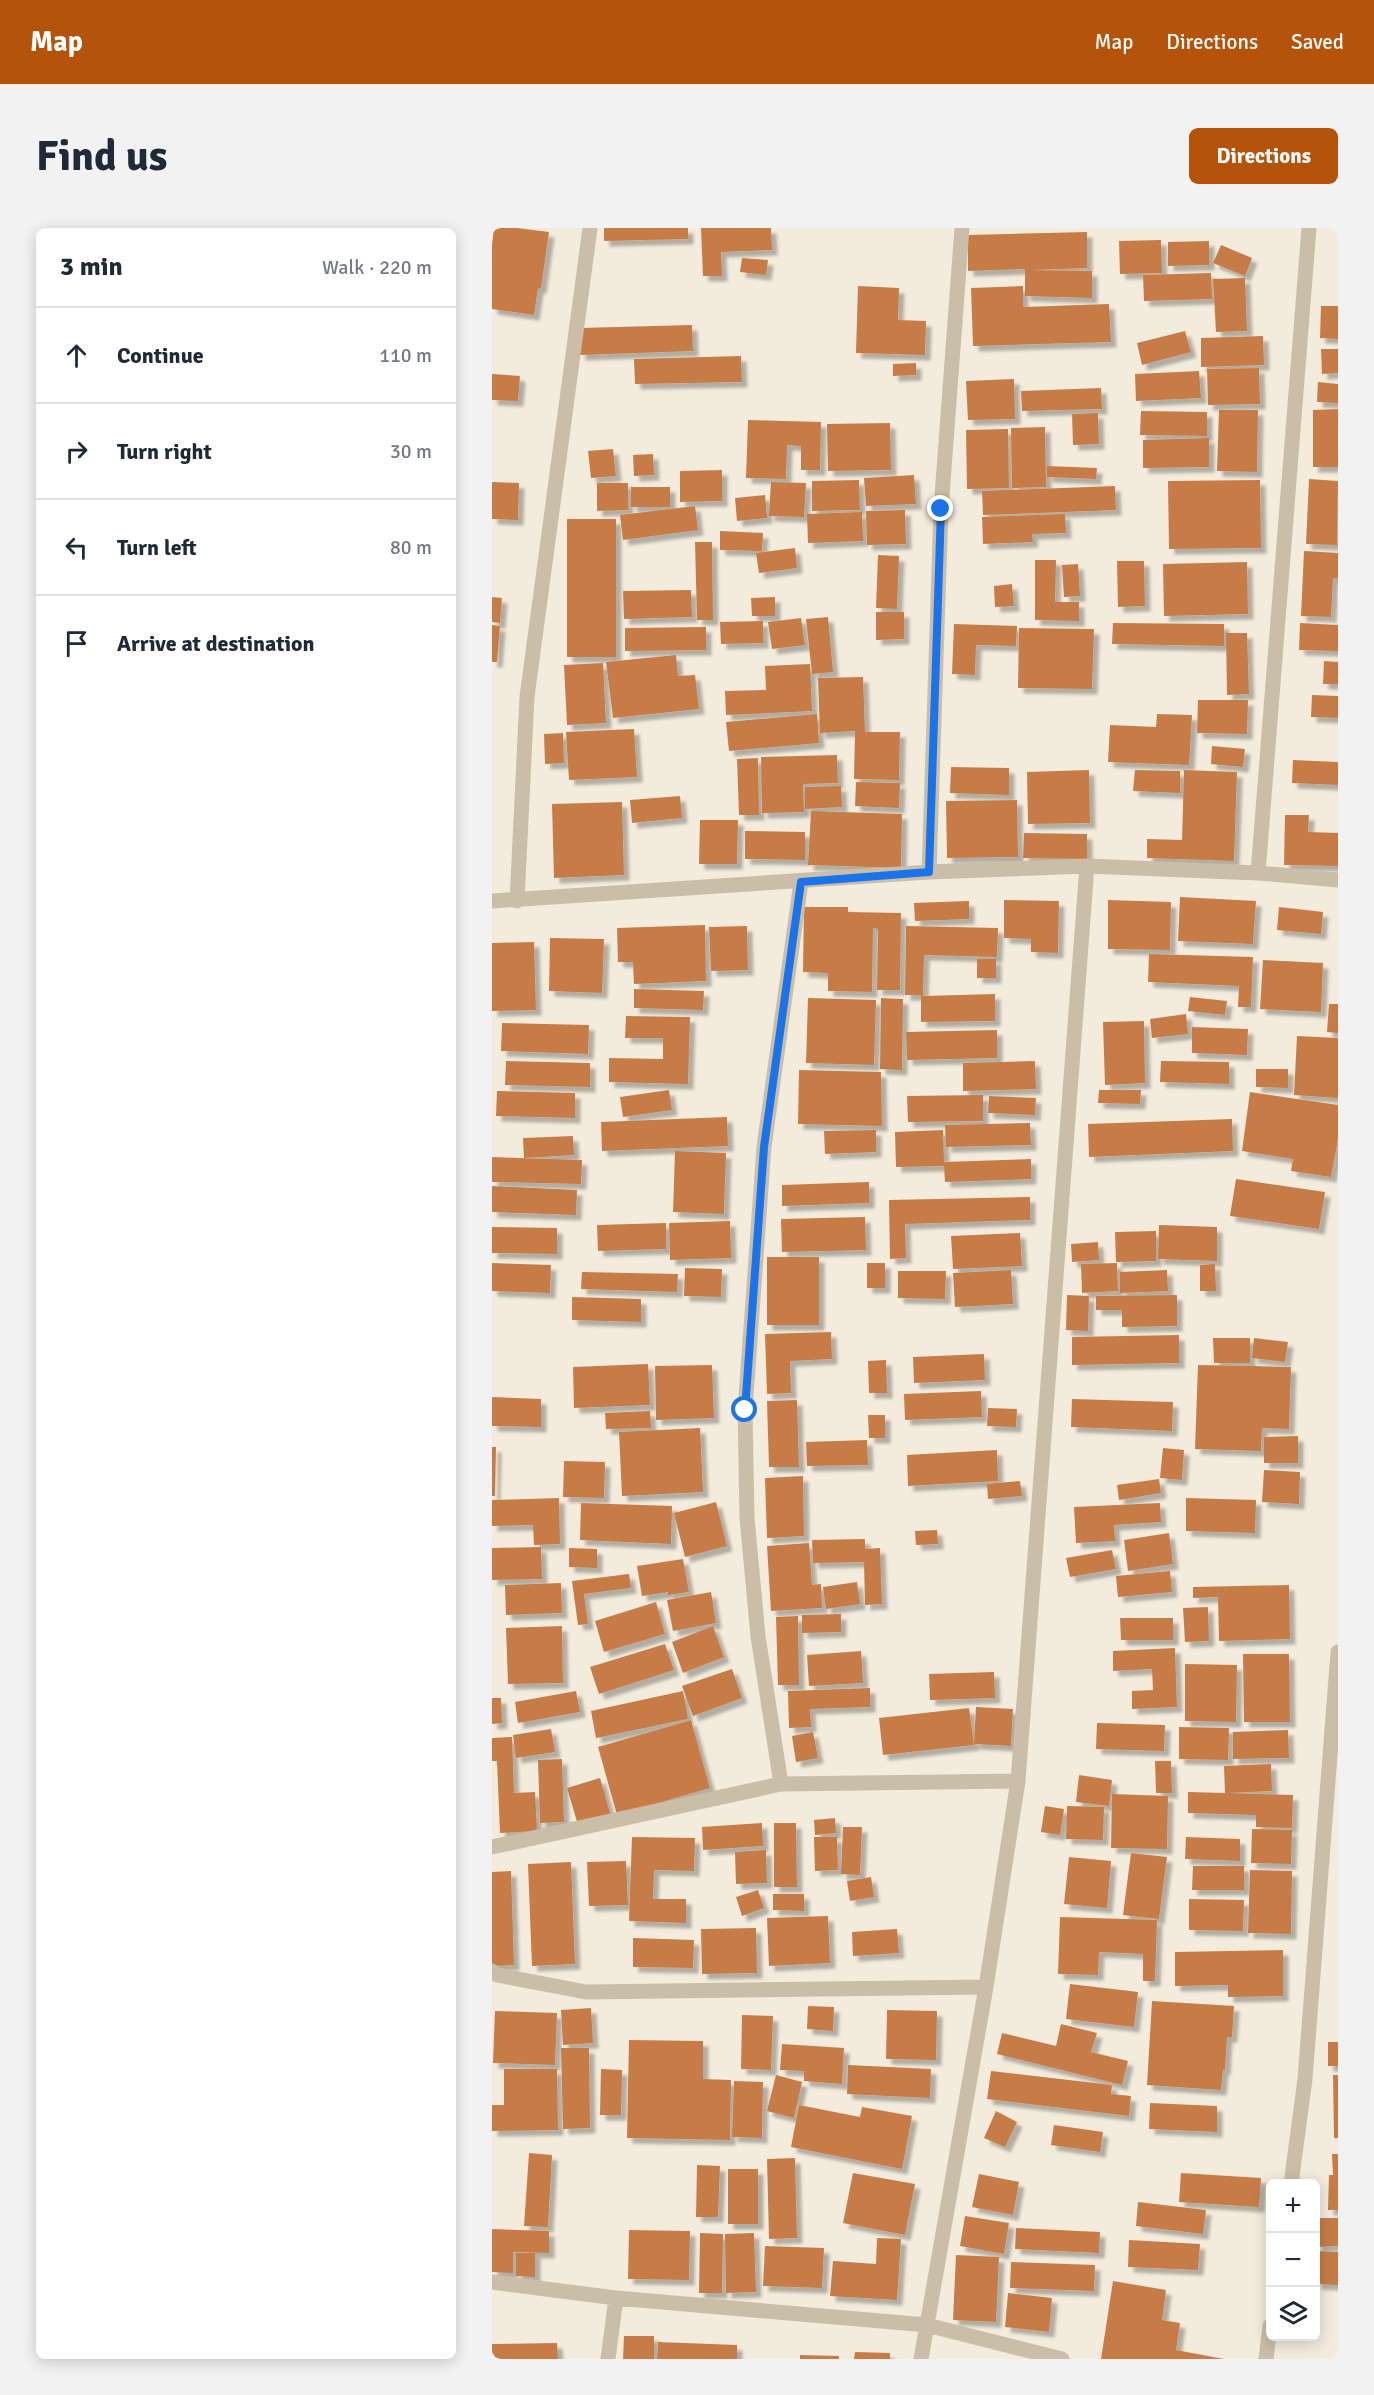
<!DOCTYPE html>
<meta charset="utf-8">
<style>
:root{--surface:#fff;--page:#f2f2f3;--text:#1f2937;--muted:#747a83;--line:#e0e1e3;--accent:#b45309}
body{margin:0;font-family:Signika,sans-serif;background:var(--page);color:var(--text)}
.controls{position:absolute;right:18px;bottom:18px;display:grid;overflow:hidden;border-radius:9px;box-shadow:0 3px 15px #0003}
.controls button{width:54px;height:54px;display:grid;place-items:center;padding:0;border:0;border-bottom:2px solid var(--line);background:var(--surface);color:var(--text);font:30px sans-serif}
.stop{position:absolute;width:18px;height:18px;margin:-14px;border:4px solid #1a73e8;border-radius:50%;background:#fff}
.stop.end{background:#1a73e8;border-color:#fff;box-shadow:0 2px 6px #0008}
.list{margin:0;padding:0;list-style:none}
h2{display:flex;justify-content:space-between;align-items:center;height:78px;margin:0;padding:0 24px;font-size:26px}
h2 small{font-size:20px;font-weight:400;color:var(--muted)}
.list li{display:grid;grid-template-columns:39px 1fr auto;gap:18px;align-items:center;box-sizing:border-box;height:96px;padding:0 24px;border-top:2px solid var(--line)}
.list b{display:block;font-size:22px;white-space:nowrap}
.list em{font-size:20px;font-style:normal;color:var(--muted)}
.icon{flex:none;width:33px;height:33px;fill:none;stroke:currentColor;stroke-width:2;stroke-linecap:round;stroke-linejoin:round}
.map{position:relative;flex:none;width:846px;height:2131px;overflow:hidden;border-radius:9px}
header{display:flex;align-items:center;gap:36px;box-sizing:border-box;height:84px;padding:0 30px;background:var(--accent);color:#fff}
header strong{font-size:28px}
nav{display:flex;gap:33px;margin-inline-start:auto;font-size:21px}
.intro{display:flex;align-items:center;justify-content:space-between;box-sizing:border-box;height:144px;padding:0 36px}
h1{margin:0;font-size:42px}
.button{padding:15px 27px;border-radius:9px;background:var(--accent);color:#fff;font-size:21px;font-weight:700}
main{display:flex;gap:36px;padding:0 36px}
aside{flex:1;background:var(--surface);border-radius:9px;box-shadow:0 3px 15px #0003}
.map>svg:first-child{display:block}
.building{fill:#c77c46;filter:url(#shadow)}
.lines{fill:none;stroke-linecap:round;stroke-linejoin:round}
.minor{stroke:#cbbea8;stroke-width:15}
.route{stroke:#1a73e8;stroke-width:8}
</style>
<header>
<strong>Map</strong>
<nav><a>Map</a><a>Directions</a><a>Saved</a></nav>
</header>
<div class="intro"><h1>Find us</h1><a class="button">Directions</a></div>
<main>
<aside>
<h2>3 min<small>Walk · 220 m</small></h2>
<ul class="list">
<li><svg class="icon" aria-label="ahead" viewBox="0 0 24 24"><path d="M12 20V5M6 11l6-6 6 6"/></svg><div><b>Continue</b></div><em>110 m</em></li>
<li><svg class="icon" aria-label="right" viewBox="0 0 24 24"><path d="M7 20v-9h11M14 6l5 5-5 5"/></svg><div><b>Turn right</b></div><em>30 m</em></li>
<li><svg class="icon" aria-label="left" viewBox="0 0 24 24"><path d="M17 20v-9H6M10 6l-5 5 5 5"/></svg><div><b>Turn left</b></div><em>80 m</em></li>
<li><svg class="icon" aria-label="arrive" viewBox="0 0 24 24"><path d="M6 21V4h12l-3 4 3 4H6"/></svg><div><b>Arrive at destination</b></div></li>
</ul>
</aside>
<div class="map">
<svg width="846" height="2131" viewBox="0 0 846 2131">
<defs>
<filter id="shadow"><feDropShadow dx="5.5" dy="5.5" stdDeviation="1.5" flood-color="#0004"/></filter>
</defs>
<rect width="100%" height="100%" fill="#f3ecdd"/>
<path class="building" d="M2 0H25L57 4 49 60H46L42 87 0 81V17Z
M112 0H196V11L112 13Z
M209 0H279L280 22 229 24 230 48H211Z
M595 4V40L538 42 600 43V70L533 68V41L476 43V7Z
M669 12 670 45 628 46 627 13Z
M717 13V37L676 38V14Z
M729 17 760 30 753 48 721 35Z
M250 30 276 32 274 47 248 44Z
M719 45 720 71 652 73 651 47Z
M753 50 755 103 724 104 721 51Z
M366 58 407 60 406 92 434 93 433 127 364 125Z
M531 58V79L617 76 619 114 481 118 479 60Z
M829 78H846V111L828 110Z
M200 97 201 123 88 127V100Z
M693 103 699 124 650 137 645 115Z
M771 108 772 137 709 139V110Z
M829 121H846V145L830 146Z
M249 128 250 154 143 156 142 131Z
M424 135V147L401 148V136Z
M767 140 768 176 716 177 715 141Z
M707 143 709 170 644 173 643 146Z
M0 146 28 148 26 173 0 172Z
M522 151 523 191 476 192 474 153Z
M826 154 846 156V175L825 174Z
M609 160 610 181 530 183 529 163Z
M846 181V239H821V182Z
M727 182H766L765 244 725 243Z
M649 183 715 184V208L648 207Z
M606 185 607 216 581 217 580 186Z
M256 192 329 194 328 242H309V218L295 217 294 251 254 250Z
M398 195 399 242 336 243 335 196Z
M553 199 554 259 520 260 519 200Z
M516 201 517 260 475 261 474 202Z
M717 210V239L651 240V212Z
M121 221 124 248 99 250 96 223Z
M161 226 162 247 142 248 141 227Z
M555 238 605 240 604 251 555 249Z
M230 242V273L188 274V243Z
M422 247 424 276 374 278 372 250Z
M817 251 846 253 845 317 814 316Z
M367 252 368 282 320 283V253Z
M768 252 769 320 677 321 676 253Z
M0 254 27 255 26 292 0 291Z
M279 254 314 255 312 289 277 288Z
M105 255H136V282L105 283Z
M623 258 624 282 491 287 490 263Z
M139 259H178V279H139Z
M273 267 275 290 245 293 243 270Z
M203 278 206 302 131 312 128 287Z
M413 282 414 316 375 317 374 283Z
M370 284 371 313 316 315 315 286Z
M573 286 574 305 540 306 541 314 491 316 490 289Z
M75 291H124V429H75Z
M228 303 271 305 270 323 228 322Z
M203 314H220L221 392H205Z
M303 320 305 340 267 345 264 325Z
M812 323 846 325V350H841L839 389 809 388Z
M386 327 407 328 405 381 384 380Z
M543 332H564L563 374H587V393L543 392Z
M625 333H652L653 378 626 379Z
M755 334 756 386 672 388 671 336Z
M586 336 588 368 572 369 570 337Z
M520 356 522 378 503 379 502 358Z
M199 362 200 389 132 391 131 363Z
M0 369 10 370 8 395 0 394Z
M283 369V388H260L259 370Z
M384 384H412V411L384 412Z
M336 389 341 444 320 446 314 391Z
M309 390 313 417 280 421 276 394Z
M271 393V415L229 416 228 394Z
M621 395 732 396V418L620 416Z
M808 395 846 397V423L807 422Z
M462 396 525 398 524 418 484 417 483 447 460 446Z
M0 397 8 398 5 434H0Z
M214 399V422L133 423V400Z
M527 400 602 401 600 461 526 460Z
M734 405H755L757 466 735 467Z
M184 427 186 448 203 447 207 481 121 490 114 434Z
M832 433 846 434V456H831Z
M111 435 114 495 75 497 72 437Z
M318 436 320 483 234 487 233 463 274 462 273 438Z
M371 449 373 504H408L407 552 362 551 363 503 328 505 326 450Z
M820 467 846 468V490L819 489Z
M706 472H756L755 506 705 505Z
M325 486 327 515 237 523 234 494Z
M665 486 700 487 697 537 616 534 618 497 664 499Z
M142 501 145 549 77 552 74 504Z
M71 505 72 535 53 536 52 506Z
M720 518 753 521 751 539 719 536Z
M345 527 346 555 311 556 312 584 270 585 269 529Z
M266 530 267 587H247L245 531Z
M801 532 846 534V557L800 555Z
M459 539 517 540V567L458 565Z
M597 542 598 595 536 596 535 544Z
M643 542 688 543V565L641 563Z
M692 542 745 544 742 633 655 630V611L690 612Z
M364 554 408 555 407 580 363 578Z
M349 558 350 579 313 581V559Z
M188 568 190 590 140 595 138 572Z
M525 572 526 629 455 630 454 573Z
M130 574 132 647 62 650 60 576Z
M319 583 410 586 409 640 316 637Z
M793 587H817L816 604 846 605V638L792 637Z
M208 592H246L245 636H207Z
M253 603 313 604V632L253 631Z
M532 605 595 606V631L531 630Z
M688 669 764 673 761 716 686 713Z
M512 672 567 673 566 725 539 724V711L512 710Z
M616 672 679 674 678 722 616 721Z
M477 673V691L423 693 422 675Z
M312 679H356V684L409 685 408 762H385L386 701 381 700 380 764 336 763V745L311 744Z
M787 679 831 684 829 706 785 702Z
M213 697 214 753 142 756 141 734H126L125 700Z
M255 698 256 742 219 743 217 699Z
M414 698 506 700 505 729 432 727 431 768 503 766V793L429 794V767H413Z
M58 710 112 711 110 765 57 763Z
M42 714 44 782 0 783V715Z
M657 726 761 729 759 779H746L747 758 656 754Z
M485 731H504V750H485Z
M771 732 831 735 829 784 768 781Z
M142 761 212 763 211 782 142 780Z
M698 769 735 773 733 787 696 783Z
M316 770 384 772 382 837 314 835Z
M389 770 411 771 410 842 388 841Z
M837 776H846V805L835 804Z
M694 786 696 806 660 810 658 791Z
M134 788 198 789 196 856 117 854V830L171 831V810H133Z
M652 793 653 855 613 857 611 794Z
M10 795 97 797 96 826 9 823Z
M700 799 756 801 755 827 700 825Z
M505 802V830L415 832 414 804Z
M805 808 846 810V870L802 867Z
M14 833 98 835V859L13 857Z
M543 833 544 861 471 863V835Z
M669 833 737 834V856L668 854Z
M764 841H796V860L764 859Z
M307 842 389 844 390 898 306 896Z
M177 862 180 882 131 889 128 869Z
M607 862H649L648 876 606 875Z
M5 863 83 865V890L4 888Z
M758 864 846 877V911L839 949 799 943 801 931 750 923Z
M491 867V893L416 894 415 868Z
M497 868 544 870 543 887 496 885Z
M235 889 236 918 110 923 109 894Z
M740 891 741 923 597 929 596 896Z
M538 895 539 917 454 919 453 897Z
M384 902V924L333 926 332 903Z
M451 902 452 934 539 931V951L453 954 452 938 404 939 403 904Z
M81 908 82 927 32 930 31 910Z
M183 923 234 925 232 986 181 984Z
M0 929 90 932 89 956 0 954Z
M744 951 833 964 827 1001 738 988Z
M377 954V975L290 978V957Z
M0 958 85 962 84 987 0 984Z
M538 969V992L413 996 414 1030 398 1031 397 972Z
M373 989 374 1022 290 1024 289 991Z
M238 993 239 1030 178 1032 177 995Z
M174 995V1021L106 1023 105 997Z
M667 997 725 999V1033L666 1031Z
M0 999 65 1000V1026L0 1025Z
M664 1003V1033L624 1034 623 1004Z
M528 1005 530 1038 461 1041 459 1008Z
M606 1014 607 1032 580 1034 579 1016Z
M275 1029H327V1097H275Z
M0 1035 59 1037 58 1065 0 1063Z
M375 1035H393V1060H375Z
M625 1035 626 1063 590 1065 589 1036Z
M723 1036 724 1063H708V1037Z
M193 1040 230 1041 229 1069 192 1068Z
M519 1042 521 1076 463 1079 461 1045Z
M675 1042 676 1063 628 1065V1044Z
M406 1043H454L453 1071 406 1070Z
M90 1044 186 1046 185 1064 89 1061Z
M575 1067 597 1068 596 1103 574 1102Z
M685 1067V1098L630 1099V1082H604V1068Z
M80 1069 149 1071V1094L80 1092Z
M339 1104 340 1131 298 1133 299 1165 275 1166 273 1106Z
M687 1107V1135L580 1137V1109Z
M721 1110H758V1135H722Z
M762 1110 796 1114 793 1134 760 1130Z
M492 1126 493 1152 422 1155 421 1129Z
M394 1132 395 1165H377L376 1133Z
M156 1136 158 1177 82 1180 81 1139Z
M220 1137 222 1190 164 1192 163 1138Z
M706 1137 799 1139 797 1201 770 1200 769 1223 703 1221Z
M489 1163 490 1189 413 1192 412 1166Z
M0 1169 49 1171V1199L0 1198Z
M580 1171 681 1174 680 1203 579 1199Z
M305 1172 307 1239H277L275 1173Z
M496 1180 525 1181 524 1199 495 1198Z
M158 1183 159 1200 114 1201 113 1185Z
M376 1187H393V1210H377Z
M208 1200 211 1264 130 1268 127 1204Z
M806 1208V1235H772V1209Z
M375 1212 376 1237 315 1238 314 1214Z
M0 1219H4L3 1268H0Z
M671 1220 692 1222 690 1252 668 1250Z
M505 1222 506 1253 416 1258 415 1227Z
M72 1233 113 1234 112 1270 71 1269Z
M772 1242 808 1244 807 1276 770 1274Z
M311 1248 312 1308 275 1310 273 1250Z
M667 1251 669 1265 627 1272 625 1257Z
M528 1253 530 1268 496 1271 495 1256Z
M67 1270 68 1316 42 1317 41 1297 0 1298V1272Z
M694 1270 764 1272 763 1305 694 1303Z
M224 1274 235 1318 193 1329 182 1285Z
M89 1275 180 1278 179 1316 88 1312Z
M668 1275 669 1294 622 1297 623 1313 584 1315 582 1279Z
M445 1302 446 1316 424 1317 423 1303Z
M677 1305 681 1336 636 1343 632 1312Z
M373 1311V1321L388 1320 390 1376 373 1377 372 1334 321 1335 320 1312Z
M317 1315 320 1357 329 1356 330 1380 279 1383 275 1318Z
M49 1319 50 1351 0 1352V1320Z
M77 1320 105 1321V1340L77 1339Z
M620 1322 624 1341 578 1349 574 1330Z
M191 1331 197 1364 176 1367V1364L150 1368 145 1338Z
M678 1343 680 1364 626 1369 624 1348Z
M137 1346 139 1360 92 1366 96 1396 86 1397 80 1353Z
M365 1354 368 1376 334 1381 331 1359Z
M69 1355 70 1385 14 1387 13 1357Z
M797 1357 798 1411 727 1413 726 1369 701 1370V1359Z
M219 1364 224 1395 181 1403 175 1372Z
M164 1374 173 1406 112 1424 103 1393Z
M716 1379 717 1413 693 1414 691 1380Z
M349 1386V1404L310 1405V1387Z
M306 1388 307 1457H286L284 1389Z
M628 1390H681V1412H629Z
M70 1398 71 1455 16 1456 14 1400Z
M221 1398 232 1429 191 1445 180 1414Z
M173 1416 182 1442 107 1466 98 1439Z
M683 1420 685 1479 640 1481V1463L661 1462 660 1441 621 1443V1423Z
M369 1423 371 1455 317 1458 315 1427Z
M751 1426H797L798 1494H752Z
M693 1436 745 1437 744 1494 693 1493Z
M240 1441 250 1470 201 1488 190 1458Z
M502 1444 503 1470 438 1472 437 1446Z
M378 1460V1479L318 1481 319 1499 297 1500 296 1463Z
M84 1463 88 1484 26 1495 23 1474Z
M191 1463 196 1491 104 1510 99 1483Z
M0 1470H9L10 1495 0 1496Z
M484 1479 521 1481 519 1518 482 1516Z
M477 1480 482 1517 391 1527 387 1490Z
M199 1492 218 1560 125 1587 106 1519Z
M605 1495 673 1497 672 1523 604 1521Z
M687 1499 737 1500 736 1532 687 1531Z
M59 1501 63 1524 24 1530 21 1507Z
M796 1502 797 1530 741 1531V1504Z
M321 1504 326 1530 304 1534 300 1508Z
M20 1509 22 1565 43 1564 45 1603 8 1605 5 1533H0V1510Z
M70 1531 72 1594 48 1595 46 1532Z
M663 1533H679L680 1565H664Z
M779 1536 780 1563 736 1565 801 1567 800 1600 764 1599V1587L696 1585V1564L733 1565 732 1538Z
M587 1547 620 1552 617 1578 584 1574Z
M108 1550 119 1588 86 1597 75 1560Z
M620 1566 676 1568 675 1621 619 1620Z
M553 1578 572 1581 568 1607 549 1604Z
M575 1578 612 1579 611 1612 574 1611Z
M343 1590 344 1605 323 1607 322 1592Z
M270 1595 271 1618 211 1622 210 1599Z
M282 1595H304L305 1659H282Z
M351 1599H370L368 1647 349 1646Z
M760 1601 800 1602 799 1636 759 1635Z
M140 1609 203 1610 202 1643 162 1642 161 1671H194V1695L137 1693Z
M322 1609H345L346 1642 323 1643Z
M694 1609 748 1611V1633L693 1631Z
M274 1622 275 1655 244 1656 243 1624Z
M639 1625 675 1629 667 1691 631 1687Z
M577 1629 619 1633 615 1680 572 1676Z
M134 1633 136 1677 97 1678 95 1634Z
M79 1634 83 1736 40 1738 36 1636Z
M701 1638H752V1662H700Z
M758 1642 800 1643 799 1706 756 1705Z
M19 1643 22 1737 0 1738V1644Z
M379 1649 382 1669 358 1673 355 1653Z
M266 1662 272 1680 250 1688 244 1669Z
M281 1666H312V1683L281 1682Z
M697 1671 752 1672 751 1703 697 1702Z
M336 1688 338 1735 277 1738 275 1690Z
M568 1689 665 1692 663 1753H651V1726L607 1724 606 1747 566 1746Z
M264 1700 265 1745 210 1746 209 1701Z
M405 1701 407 1725 361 1728 360 1704Z
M141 1710 202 1712 201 1740 141 1739Z
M791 1722V1768L736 1769V1757L683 1758V1724Z
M578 1756 646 1764 642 1799 574 1791Z
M660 1773 742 1778 740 1809H735L733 1842 731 1841 729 1862 655 1857Z
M316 1778 342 1779 341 1803 315 1801Z
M99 1780 101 1815 71 1817 69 1782Z
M395 1782 445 1783 444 1832 394 1831Z
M3 1783 65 1785 63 1837 1 1835Z
M250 1787 281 1788 279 1842 249 1841Z
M569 1796 605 1805 599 1824 636 1833 630 1857 505 1826 510 1805 564 1818Z
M137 1812 211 1813V1851L239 1852 238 1912 135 1910Z
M836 1814H846V1838H836Z
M290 1816 352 1820 350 1856 312 1853V1843L288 1842Z
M69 1820H97L98 1900 71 1901Z
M356 1837 439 1841 438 1870 355 1866Z
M12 1841H65L66 1902 0 1903V1877H12Z
M109 1841 130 1842 129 1887H108Z
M499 1843 620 1857 619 1866 639 1868 637 1888 495 1871Z
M284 1847 310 1854 302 1890 275 1883Z
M841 1847H846V1910H842Z
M242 1853 271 1854 270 1910 240 1909Z
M658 1875 725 1878V1904L657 1901Z
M307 1877 368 1889 370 1879 420 1888 410 1941 299 1919Z
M504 1883 525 1894 513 1919 492 1910Z
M562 1897 611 1904 608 1924 559 1917Z
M37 1925 60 1927 56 1999 32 1998Z
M840 1926H846V1982H836L837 1947H841Z
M303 1930 305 2010 277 2011 275 1931Z
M205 1937 228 1938 226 1989H204Z
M236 1941H266V1996H236Z
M361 1945 423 1956 413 2007 351 1995Z
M689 1945 769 1950 767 1979 687 1974Z
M487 1946 527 1954 521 1987 480 1979Z
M646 1974 714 1982 711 2006 644 1998Z
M473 1988 517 1995 512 2026 468 2018Z
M824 1990H846V2018L824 2019Z
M524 2000 608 2004 607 2025 523 2021Z
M0 2001 57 2003V2025L21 2024V2045L0 2044Z
M137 2002 198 2003 197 2052 136 2051Z
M208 2005 231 2006 230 2065H207Z
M262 2005 264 2064 234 2065 233 2006Z
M385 2010 409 2011 405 2072 338 2068 341 2033 384 2036Z
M637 2012 708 2016 706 2042 636 2039Z
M273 2018 332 2020 330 2060 271 2058Z
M824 2023 846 2024V2057L824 2056Z
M24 2025H43V2049L24 2048Z
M464 2027 507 2029 504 2094 461 2092Z
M519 2034 603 2037 602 2063 518 2060Z
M621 2053 674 2062 670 2092 688 2095 684 2122 732 2131H609Z
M516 2065 560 2070 557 2104 513 2099Z
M132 2108H162V2131H131Z
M166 2114 245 2117V2131H165Z
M65 2115 66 2131H0V2116Z
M363 2124 398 2125V2131H362Z
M308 2127 347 2128V2131H308Z"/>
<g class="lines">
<path class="minor" d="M437 644 449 281 470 0
M766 645 817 0
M0 673 437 644 595 638 766 645 846 652
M25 673 35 469 98 0
M289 1556 266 1408 255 1290 253 1182 272 919 309 654
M0 1619 289 1556 526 1553
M0 1743 5 1747 94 1764 494 1759
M799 1956 813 1851 846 1424
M0 2054 124 2070 435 2097 570 2131
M116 2131 124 2070
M429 2131 494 1759 526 1553 595 638
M774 2131 778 2098"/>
</g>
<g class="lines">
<path class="route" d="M253 1182 272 919 309 654 437 644 449 281"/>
</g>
</svg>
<div class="controls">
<button>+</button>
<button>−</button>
<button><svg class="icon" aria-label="layers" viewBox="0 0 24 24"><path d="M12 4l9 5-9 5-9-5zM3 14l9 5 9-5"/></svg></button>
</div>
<div class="stop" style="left:253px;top:1182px"></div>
<div class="stop end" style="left:449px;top:281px"></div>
</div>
</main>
